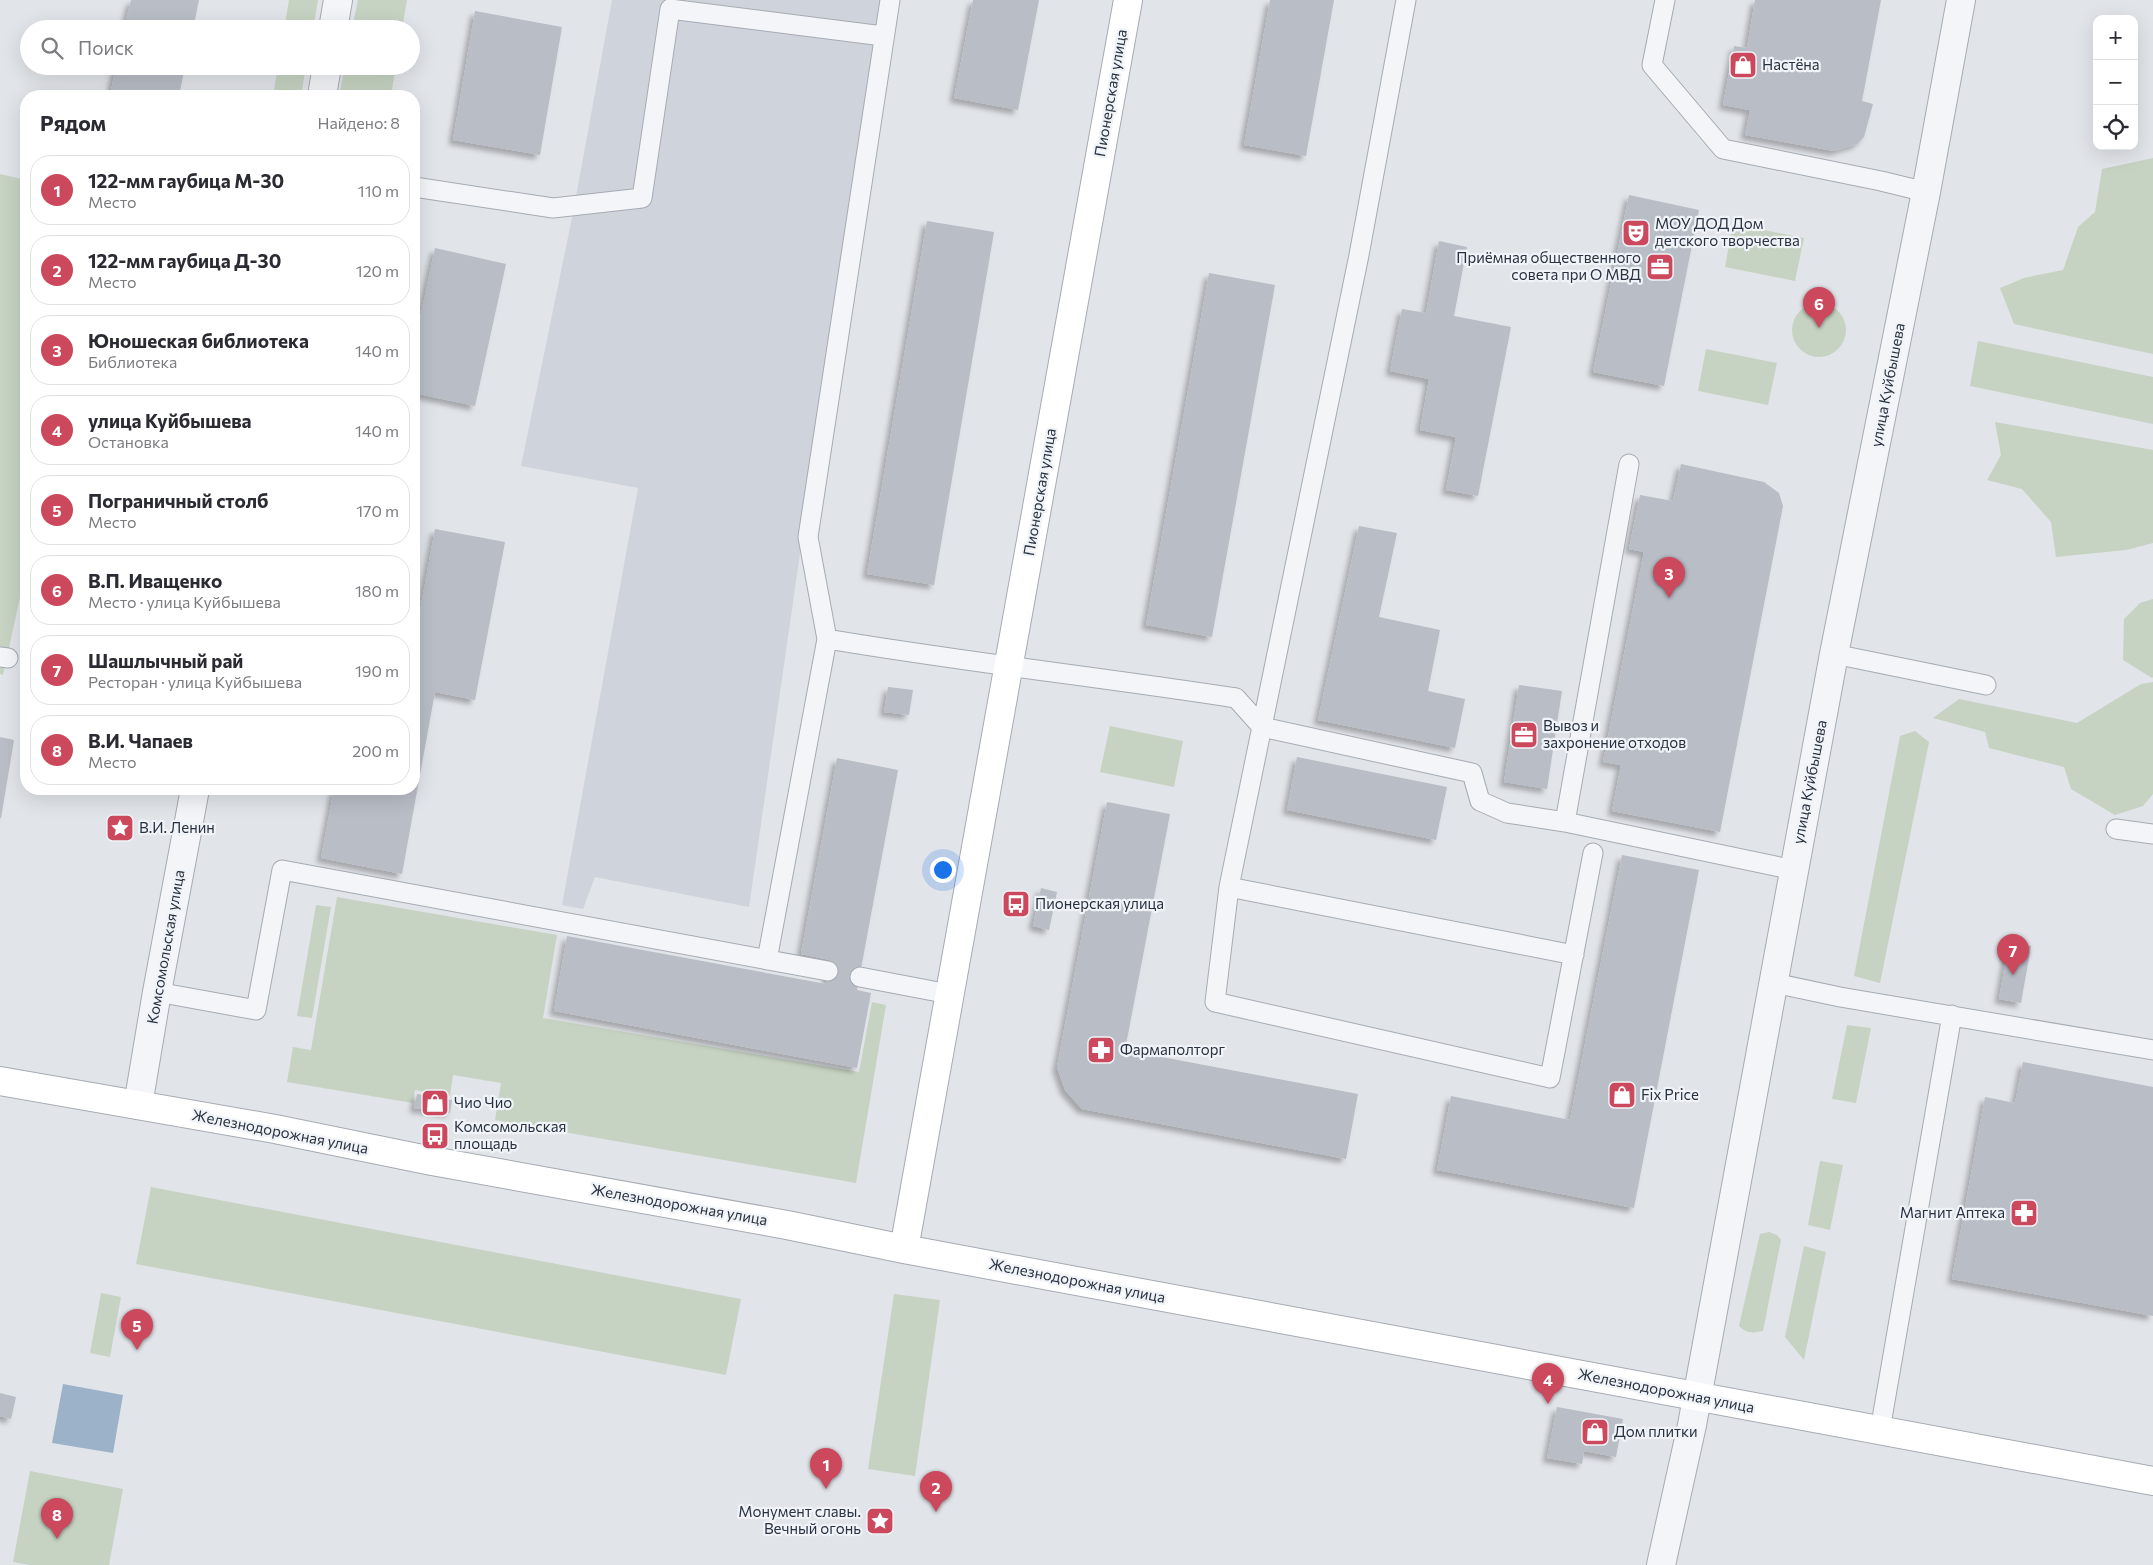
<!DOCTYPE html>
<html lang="ru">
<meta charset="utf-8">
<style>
:root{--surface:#fff;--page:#f7f7f7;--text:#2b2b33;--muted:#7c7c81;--line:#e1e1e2;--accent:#cc485c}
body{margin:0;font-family:Commissioner,sans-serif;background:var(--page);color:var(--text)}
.controls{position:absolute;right:15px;top:15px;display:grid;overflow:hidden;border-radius:10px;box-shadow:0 5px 20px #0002}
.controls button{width:45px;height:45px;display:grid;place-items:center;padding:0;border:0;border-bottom:1px solid var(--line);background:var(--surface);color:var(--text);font:25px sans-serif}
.you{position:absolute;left:942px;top:869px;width:18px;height:18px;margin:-12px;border:4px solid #fff;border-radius:50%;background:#1a73e8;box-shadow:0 0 0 8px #1a73e833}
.badge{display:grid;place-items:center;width:32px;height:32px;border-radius:50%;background:var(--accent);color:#fff;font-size:16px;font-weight:700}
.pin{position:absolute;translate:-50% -41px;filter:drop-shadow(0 1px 2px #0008)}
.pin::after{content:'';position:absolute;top:26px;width:18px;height:15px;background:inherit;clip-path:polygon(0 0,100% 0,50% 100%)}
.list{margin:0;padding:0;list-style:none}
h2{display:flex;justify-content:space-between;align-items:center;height:65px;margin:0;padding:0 20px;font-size:21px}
h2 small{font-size:16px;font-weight:400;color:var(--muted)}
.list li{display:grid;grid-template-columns:32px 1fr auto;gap:15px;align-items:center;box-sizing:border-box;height:70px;margin:0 10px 10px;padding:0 10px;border:1px solid var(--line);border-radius:20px}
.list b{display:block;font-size:19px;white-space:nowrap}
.list p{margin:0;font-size:16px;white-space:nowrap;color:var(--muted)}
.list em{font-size:16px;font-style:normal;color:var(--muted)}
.icon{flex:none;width:28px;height:28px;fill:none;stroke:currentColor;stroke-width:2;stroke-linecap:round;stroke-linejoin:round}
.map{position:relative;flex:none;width:2153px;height:1565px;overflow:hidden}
.search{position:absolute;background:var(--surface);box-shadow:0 5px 20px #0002;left:20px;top:20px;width:400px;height:55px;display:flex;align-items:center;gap:12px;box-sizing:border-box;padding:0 18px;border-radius:28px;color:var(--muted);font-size:19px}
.panel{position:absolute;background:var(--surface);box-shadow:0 5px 20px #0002;left:20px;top:90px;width:400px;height:705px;border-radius:20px}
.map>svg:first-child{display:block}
.built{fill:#cfd3db}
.green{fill:#c6d3c2}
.water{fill:#9cb2c9}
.building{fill:#b8bdc6;filter:url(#shadow)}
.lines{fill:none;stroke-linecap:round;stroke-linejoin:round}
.lane-casing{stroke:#a6abb3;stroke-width:21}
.street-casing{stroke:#a6abb3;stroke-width:30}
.secondary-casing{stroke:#a6abb3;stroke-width:30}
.lane{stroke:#f3f5f8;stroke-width:19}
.street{stroke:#f3f5f8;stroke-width:28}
.secondary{stroke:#fff;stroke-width:28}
.labels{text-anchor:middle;stroke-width:4.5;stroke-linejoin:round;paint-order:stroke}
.poi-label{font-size:15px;fill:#293241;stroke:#f0f3f7;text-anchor:start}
.street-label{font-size:15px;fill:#293241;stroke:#f0f3f7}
</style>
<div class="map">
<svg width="2153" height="1565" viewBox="0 0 2153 1565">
<defs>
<filter id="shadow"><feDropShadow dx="-4.5" dy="4.5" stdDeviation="2.5" flood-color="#0004"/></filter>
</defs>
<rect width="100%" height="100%" fill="#e1e4e9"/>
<path class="built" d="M612 0H880L749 907 595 877 583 909 562 905 638 488 521 466 573 213Z"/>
<path class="green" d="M289 0H318L313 29H284Z
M358 0H407L402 29H352Z
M278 66H306L301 96H273Z
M345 66H396L391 96H339Z
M2153 158V354L2014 324 2000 288 2024 278 2063 270 2078 227 2095 212 2102 169Z
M0 174 26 180V570L3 675 0 674Z
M1733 224 1804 238 1795 281 1725 267Z
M1792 330a27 27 0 1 1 54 0a27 27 0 1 1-54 0Z
M1978 341 2153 377V424L1970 386Z
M1706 349 1777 363 1768 405 1698 391Z
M1995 422 2153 450V543L2126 550 2056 557 2051 522 2022 489 1987 480 2001 455Z
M2153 599V677L2152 678 2123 660 2124 619 2140 603Z
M2153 682V794L2143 806 2115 815 2071 789 2064 767 1989 748 1985 732 1933 718 1959 699 2077 723 2141 684Z
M1110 726 1183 741 1174 787 1100 772Z
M1915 731 1929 742 1880 983 1854 976 1900 736Z
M337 897 557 935 543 1018 859 1072 872 1002 886 1005 856 1183 495 1120 501 1083 453 1075 450 1096 415 1090 413 1103 287 1082 293 1047 311 1050Z
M316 905 331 907 312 1018 297 1016Z
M1847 1025 1871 1028 1856 1103 1832 1099Z
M1820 1161 1843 1165 1830 1230 1808 1225Z
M151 1187 741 1299 726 1375 136 1264Z
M1769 1232 1777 1235 1781 1240 1763 1331C1753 1333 1747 1334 1739 1326L1760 1234Z
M1804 1246 1826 1252 1804 1360 1785 1337Z
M101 1293 121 1297 110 1357 90 1353Z
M894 1294 940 1300 915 1476 868 1469Z
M30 1471 123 1489 109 1565H30L13 1562Z"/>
<path class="water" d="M63 1384 123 1395 113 1453 52 1443Z"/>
<path class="building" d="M131 0H199L193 29H124Z
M973 0H1039L1018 110 954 98Z
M1270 0H1334L1306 156 1244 145Z
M1755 0H1881L1862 101 1873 104 1864 137 1857 144 1834 151 1745 135 1750 110 1723 105 1734 46 1747 48Z
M475 11 562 27 540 155 453 140Z
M116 66H185L179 96H110Z
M1629 195 1699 210 1664 386 1593 372Z
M927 221 994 232 934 585 867 574Z
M1439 241 1467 247 1454 316 1511 327 1478 496 1446 490 1456 437 1420 430 1429 379 1390 371 1402 309 1426 313Z
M435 248 506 264 475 406 414 393V347Z
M1209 273 1275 285 1212 637 1146 625Z
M1681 464 1764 482 1779 493 1783 506 1720 832 1612 811 1621 765 1603 762 1644 552 1629 549 1640 495 1673 501Z
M1359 526 1397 533 1379 617 1440 630 1428 691 1465 699 1455 748 1318 720Z
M435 529 505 542 475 700 435 692 402 874 321 858 334 789H414V644Z
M1519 685 1562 691 1547 789 1504 782Z
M888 687 913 690 909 715 884 712Z
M0 737 14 740 1 818H0Z
M1297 757 1447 787 1436 840 1287 810Z
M837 758 898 770 857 990 871 993 857 1068 554 1011 567 936 826 984 830 960 801 954Z
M1107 802 1170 814 1125 1050 1358 1094 1346 1159 1082 1109 1065 1090 1057 1067Z
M1622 855 1699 870 1634 1208 1437 1170 1451 1096 1570 1120Z
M1041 888 1057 892 1049 930 1033 926Z
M2009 942 2031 946 2021 1003 1999 999Z
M2023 1062 2153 1087V1316L1952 1279 1985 1097 2015 1103Z
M417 1094 452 1100 450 1113 414 1108Z
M0 1393 16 1397 11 1419 0 1416Z
M1557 1407 1623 1419 1616 1457 1584 1451 1582 1464 1547 1458Z"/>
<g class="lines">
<defs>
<path id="lane" d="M1406 0 1359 255 1229 887 1215 1002 1550 1078 1593 853
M1665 0 1652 65 1723 149 1881 181 1926 192
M414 187 553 208 642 198 670 9 883 36
M827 639C963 662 1100 677 1236 698L1262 727 1472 773 1480 801 1507 813 1565 822 1794 870
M1834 654 1986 685
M0 657 8 658
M1565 822 1629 464
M2116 829 2153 834
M1229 887 1574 955
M767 960 827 639 808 537 890 0
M860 977 949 994
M1774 983 1840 997 2153 1050
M157 992 256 1010 282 870 828 971
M1880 1430 1952 1015"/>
<path id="street" d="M333 29 338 0
M322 96 327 66
M138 1105 157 992 195 789
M1661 1565 1692 1425 1834 654 1926 192 1961 0"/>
<path id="secondary" d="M0 1081 275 1129 432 1161 787 1225 904 1249 2153 1481
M904 1249 1128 0"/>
</defs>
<use href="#lane" class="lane-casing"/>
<use href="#street" class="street-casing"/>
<use href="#secondary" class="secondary-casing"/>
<use href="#lane" class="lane"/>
<use href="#street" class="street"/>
<use href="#secondary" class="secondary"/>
</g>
<defs>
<symbol id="shop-square" viewBox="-11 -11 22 22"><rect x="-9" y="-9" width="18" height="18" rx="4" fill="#cc485c" stroke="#f0f3f7"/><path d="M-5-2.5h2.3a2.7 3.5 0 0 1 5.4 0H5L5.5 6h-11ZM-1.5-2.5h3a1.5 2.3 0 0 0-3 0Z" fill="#fff"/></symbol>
<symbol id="theatre-square" viewBox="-11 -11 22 22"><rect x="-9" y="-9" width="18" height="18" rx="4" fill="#cc485c" stroke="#f0f3f7"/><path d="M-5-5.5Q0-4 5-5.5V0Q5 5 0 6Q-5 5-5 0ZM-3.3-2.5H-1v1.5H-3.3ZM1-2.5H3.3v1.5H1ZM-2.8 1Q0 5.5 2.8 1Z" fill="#fff"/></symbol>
<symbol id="office-square" viewBox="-11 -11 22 22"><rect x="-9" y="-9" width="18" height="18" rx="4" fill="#cc485c" stroke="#f0f3f7"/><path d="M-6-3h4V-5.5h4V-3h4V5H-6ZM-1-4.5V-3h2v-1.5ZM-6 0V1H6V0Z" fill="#fff"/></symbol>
<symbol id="sight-square" viewBox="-11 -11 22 22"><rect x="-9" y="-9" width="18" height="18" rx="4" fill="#cc485c" stroke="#f0f3f7"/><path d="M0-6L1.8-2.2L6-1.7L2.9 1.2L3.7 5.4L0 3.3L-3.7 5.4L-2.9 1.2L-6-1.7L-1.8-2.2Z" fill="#fff"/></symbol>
<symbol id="bus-square" viewBox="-11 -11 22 22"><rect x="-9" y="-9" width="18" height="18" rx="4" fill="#cc485c" stroke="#f0f3f7"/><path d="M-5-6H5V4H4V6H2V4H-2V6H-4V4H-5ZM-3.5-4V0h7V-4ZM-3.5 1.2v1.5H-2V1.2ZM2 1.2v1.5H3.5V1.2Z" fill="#fff"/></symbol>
<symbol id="pharmacy-square" viewBox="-11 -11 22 22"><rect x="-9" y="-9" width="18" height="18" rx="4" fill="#cc485c" stroke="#f0f3f7"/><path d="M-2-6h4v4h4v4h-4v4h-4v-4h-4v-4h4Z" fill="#fff"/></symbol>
</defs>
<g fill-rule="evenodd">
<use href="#shop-square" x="1727" y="49" width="32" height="32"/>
<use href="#theatre-square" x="1620" y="217" width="32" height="32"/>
<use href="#office-square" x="1644" y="251" width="32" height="32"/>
<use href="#office-square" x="1508" y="719" width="32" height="32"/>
<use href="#sight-square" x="104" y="812" width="32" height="32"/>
<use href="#bus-square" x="1000" y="888" width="32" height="32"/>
<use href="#pharmacy-square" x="1085" y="1034" width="32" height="32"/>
<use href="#shop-square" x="1606" y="1079" width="32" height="32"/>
<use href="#shop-square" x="419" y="1087" width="32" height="32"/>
<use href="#bus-square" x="419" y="1120" width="32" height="32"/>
<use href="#pharmacy-square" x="2008" y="1197" width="32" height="32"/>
<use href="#shop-square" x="1579" y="1416" width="32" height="32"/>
<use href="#sight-square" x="864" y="1505" width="32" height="32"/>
</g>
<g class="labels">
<g class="poi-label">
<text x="1762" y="70">Настёна</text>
<text x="1655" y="229">МОУ ДОД Дом<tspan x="1655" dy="17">детского творчества</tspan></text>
<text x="1641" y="263" text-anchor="end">Приёмная общественного<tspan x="1641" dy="17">совета при О МВД</tspan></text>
<text x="1543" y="731">Вывоз и<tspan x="1543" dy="17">захронение отходов</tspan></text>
<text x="139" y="833">В.И. Ленин</text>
<text x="1035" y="909">Пионерская улица</text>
<text x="1120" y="1055">Фармаполторг</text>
<text x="1641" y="1100">Fix Price</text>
<text x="454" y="1108">Чио Чио</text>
<text x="454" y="1132">Комсомольская<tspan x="454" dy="17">площадь</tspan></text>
<text x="2005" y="1218" text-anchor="end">Магнит Аптека</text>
<text x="1614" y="1437">Дом плитки</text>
<text x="861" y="1517" text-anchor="end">Монумент славы.<tspan x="861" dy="17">Вечный огонь</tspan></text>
</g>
<g class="street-label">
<text transform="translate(1111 93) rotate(-80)" y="5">Пионерская улица</text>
<text transform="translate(1888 385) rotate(-79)" y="5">улица Куйбышева</text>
<text transform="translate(1040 492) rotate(-80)" y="5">Пионерская улица</text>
<text transform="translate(1810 782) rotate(-79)" y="5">улица Куйбышева</text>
<text transform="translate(166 947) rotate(-80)" y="5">Комсомольская улица</text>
<text transform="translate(280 1132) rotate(11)" y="5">Железнодорожная улица</text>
<text transform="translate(679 1205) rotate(10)" y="5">Железнодорожная улица</text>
<text transform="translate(1077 1281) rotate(11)" y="5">Железнодорожная улица</text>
<text transform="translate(1666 1391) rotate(11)" y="5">Железнодорожная улица</text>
</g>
</g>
</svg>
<div class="controls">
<button>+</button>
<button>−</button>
<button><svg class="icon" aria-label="locate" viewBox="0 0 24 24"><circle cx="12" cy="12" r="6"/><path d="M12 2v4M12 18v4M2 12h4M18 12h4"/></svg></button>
</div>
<div class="you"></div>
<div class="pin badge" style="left:826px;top:1489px">1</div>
<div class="pin badge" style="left:936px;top:1512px">2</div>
<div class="pin badge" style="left:1669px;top:598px">3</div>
<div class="pin badge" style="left:1548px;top:1404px">4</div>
<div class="pin badge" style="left:137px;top:1350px">5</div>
<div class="pin badge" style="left:1819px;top:328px">6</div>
<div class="pin badge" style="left:2013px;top:975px">7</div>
<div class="pin badge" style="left:57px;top:1539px">8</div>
<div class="search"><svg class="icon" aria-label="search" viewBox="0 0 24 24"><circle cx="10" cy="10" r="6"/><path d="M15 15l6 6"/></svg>Поиск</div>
<section class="panel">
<h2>Рядом<small>Найдено: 8</small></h2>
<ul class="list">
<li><span class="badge">1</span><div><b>122-мм гаубица М-30</b><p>Место</p></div><em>110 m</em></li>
<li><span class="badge">2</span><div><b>122-мм гаубица Д-30</b><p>Место</p></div><em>120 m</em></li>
<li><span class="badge">3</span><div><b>Юношеская библиотека</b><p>Библиотека</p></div><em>140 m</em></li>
<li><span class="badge">4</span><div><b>улица Куйбышева</b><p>Остановка</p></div><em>140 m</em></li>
<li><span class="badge">5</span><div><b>Пограничный столб</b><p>Место</p></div><em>170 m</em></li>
<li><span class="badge">6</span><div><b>В.П. Иващенко</b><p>Место · улица Куйбышева</p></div><em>180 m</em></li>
<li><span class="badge">7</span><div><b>Шашлычный рай</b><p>Ресторан · улица Куйбышева</p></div><em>190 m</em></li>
<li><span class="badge">8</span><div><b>В.И. Чапаев</b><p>Место</p></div><em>200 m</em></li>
</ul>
</section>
</div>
